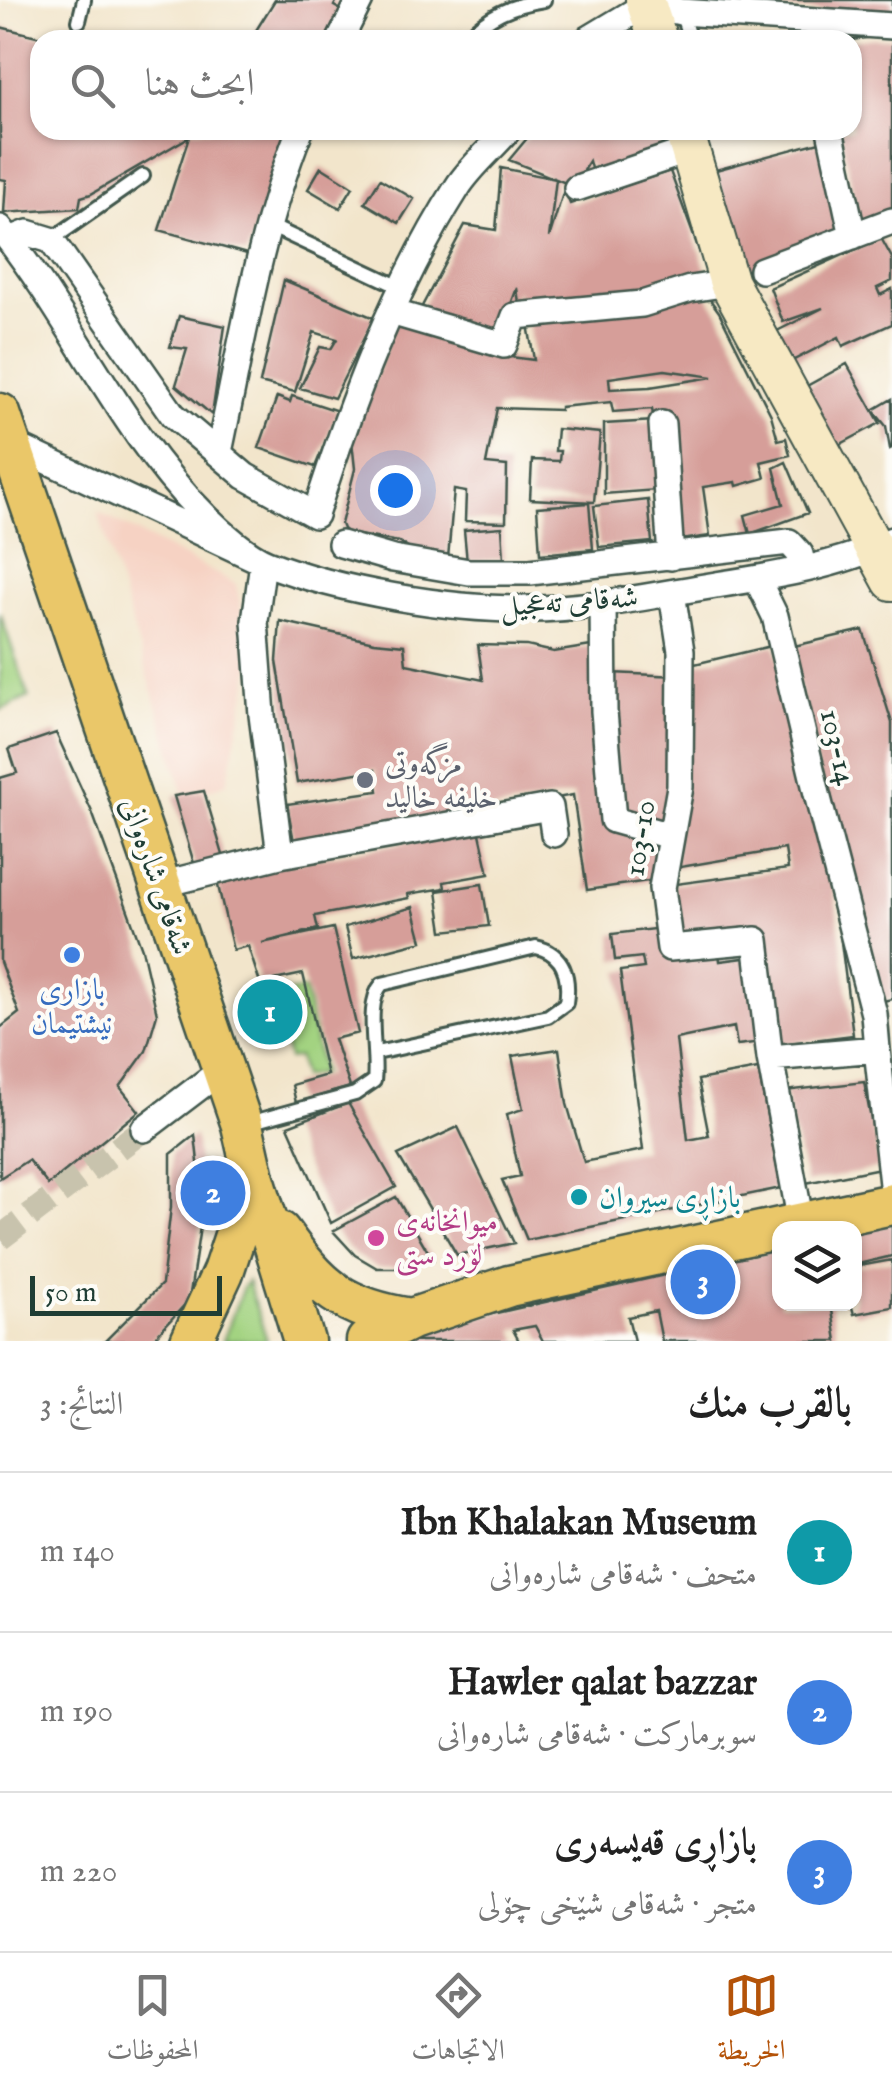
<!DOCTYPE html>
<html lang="ar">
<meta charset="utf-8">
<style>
:root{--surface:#fff;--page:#f6f6f6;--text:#222;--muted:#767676;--line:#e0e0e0;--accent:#b45309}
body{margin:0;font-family:"IM FELL English",Amiri,serif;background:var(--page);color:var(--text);direction:rtl}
.controls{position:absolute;right:30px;bottom:30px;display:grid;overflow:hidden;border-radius:20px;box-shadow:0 2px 8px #0004}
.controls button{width:90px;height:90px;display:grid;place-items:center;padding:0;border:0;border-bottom:2px solid var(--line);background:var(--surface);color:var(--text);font:50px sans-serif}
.scale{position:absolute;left:30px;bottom:25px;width:192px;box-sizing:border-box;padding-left:10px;border:5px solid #1f3d34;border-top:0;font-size:28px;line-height:35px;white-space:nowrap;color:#1f3d34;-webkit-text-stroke:8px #fdfcf7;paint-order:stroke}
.you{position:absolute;left:395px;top:490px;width:35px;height:35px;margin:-25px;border:8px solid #fff;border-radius:50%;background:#1a73e8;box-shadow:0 0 0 15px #1a73e833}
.badge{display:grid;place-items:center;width:65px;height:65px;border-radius:50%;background:var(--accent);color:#fff;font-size:32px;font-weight:700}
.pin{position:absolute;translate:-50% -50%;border:5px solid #fff;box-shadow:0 2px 10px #0006}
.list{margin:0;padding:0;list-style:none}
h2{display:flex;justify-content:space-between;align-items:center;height:130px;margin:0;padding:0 40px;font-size:42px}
h2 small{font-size:32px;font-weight:400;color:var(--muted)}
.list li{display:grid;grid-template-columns:65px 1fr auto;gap:30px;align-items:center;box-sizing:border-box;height:160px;padding:0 40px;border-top:2px solid var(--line)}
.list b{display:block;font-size:38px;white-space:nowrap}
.list p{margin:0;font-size:32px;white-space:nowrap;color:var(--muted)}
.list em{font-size:32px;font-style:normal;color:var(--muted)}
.icon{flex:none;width:55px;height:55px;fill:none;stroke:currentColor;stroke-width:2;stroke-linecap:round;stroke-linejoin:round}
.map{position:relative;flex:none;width:892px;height:1341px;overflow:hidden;direction:ltr}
.search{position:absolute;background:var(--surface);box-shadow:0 2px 8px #0004;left:30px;right:30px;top:30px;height:110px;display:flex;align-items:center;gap:25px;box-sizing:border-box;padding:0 35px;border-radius:30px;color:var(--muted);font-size:38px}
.sheet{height:610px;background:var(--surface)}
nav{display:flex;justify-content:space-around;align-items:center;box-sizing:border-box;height:140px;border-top:2px solid var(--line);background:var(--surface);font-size:28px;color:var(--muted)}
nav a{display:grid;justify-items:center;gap:5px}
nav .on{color:var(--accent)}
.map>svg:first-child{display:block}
.built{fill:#f6d2c3}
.green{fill:#a3d381;stroke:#61885a;stroke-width:2.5}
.building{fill:#d69e99;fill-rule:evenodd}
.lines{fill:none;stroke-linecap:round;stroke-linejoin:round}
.minor-tunnel{stroke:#c8c3ad;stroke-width:25;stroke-dasharray:25 12;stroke-linecap:butt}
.service-casing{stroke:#3f564b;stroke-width:18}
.minor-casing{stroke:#3f564b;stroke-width:30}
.secondary-casing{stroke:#3f564b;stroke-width:42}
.primary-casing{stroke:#3f564b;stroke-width:45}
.service{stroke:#fff;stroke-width:12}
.minor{stroke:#fff;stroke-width:25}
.secondary{stroke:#f7e9c3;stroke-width:38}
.primary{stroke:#eac769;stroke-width:40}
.worship-dot{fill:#6b7280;stroke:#fdfcf7;stroke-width:4}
.shop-dot{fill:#3f7fe0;stroke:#fdfcf7;stroke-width:4}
.culture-dot{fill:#0f9aa8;stroke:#fdfcf7;stroke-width:4}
.hotel-dot{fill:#d1479c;stroke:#fdfcf7;stroke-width:4}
.labels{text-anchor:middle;stroke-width:8;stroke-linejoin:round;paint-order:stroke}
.street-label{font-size:30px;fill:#1f3d34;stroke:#fdfcf7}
.worship-label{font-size:30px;fill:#5b616d;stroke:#fdfcf7;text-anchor:start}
.shop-label{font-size:30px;fill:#366cbe;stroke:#fdfcf7}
.culture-label{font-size:30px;fill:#0d838f;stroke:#fdfcf7;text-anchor:start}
.hotel-label{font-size:30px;fill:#b23c85;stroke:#fdfcf7;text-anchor:start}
</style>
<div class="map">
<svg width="892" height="1341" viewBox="0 0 892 1341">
<rect width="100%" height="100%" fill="#fdfcf7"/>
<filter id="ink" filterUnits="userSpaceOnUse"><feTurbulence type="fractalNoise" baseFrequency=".01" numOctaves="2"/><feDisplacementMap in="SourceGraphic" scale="20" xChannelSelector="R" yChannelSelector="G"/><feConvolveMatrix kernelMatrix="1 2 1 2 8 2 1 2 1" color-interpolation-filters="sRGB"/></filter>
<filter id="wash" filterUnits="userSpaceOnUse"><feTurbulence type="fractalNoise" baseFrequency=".0048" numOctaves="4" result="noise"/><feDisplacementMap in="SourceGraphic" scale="40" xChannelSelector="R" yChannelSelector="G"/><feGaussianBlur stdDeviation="2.25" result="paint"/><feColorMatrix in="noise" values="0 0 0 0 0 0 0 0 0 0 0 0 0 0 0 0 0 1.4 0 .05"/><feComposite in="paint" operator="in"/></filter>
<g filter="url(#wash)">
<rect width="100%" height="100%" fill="#f2e5cb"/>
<path class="built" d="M98 512 236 584 252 662 227 783 185 798Z"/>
<path class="green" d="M0 613 29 697 0 710Z
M304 989 322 1073 302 1077 298 1057 288 1059 275 996Z
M247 1281 267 1340 223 1341 243 1287Z"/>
<g id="blocks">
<path class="building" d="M275 0H337L334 6 341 10 326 40H250Z
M674 0H892V17Z
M0 27 49 39 40 40V130H290L247 254 159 230 189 137 91 194 81 197 79 208 4 213 6 180 0 179Z
M872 37 892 38V213L859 221 840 130H852V40Z
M534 130H659L665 152 593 176 589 161 573 186 509 160Z
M823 141 843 231 744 272 716 170Z
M321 167 353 187 340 208 308 189Z
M501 168 556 179 549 238 564 190 570 204 670 171 709 278 654 294 520 311 517 288 499 336 419 312 465 225 496 230Z
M380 179 414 199 399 223 365 203Z
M881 238 892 258V281L877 288 880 295 892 289V324L843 346 839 337 788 363 773 333 823 308 783 322 770 288Z
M284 280 374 318 334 398 300 388 320 347 331 349 337 339 314 332 295 392 260 383Z
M703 290 719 312 771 415 778 440 786 438 790 455 761 462 765 478 737 486 736 482 703 487 710 536 673 541 656 490 604 494V424L654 421 652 409 613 412 611 402 560 407V410L497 408 486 464 507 466 506 522 465 521 466 492 454 490 448 558 414 552 399 542 347 533 343 529 341 524 355 469 352 441 397 318 490 346 488 354 534 360 528 324ZM665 370 713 377 650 387 610 389 609 378Z
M179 316 225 326 212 415 176 385 187 349 170 347Z
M847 364 880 423 837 446 805 387Z
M292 396 338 411 315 467 259 448 277 397 290 402Z
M892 399V448L890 449 886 426 873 410Z
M557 429 600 433 594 502 530 499 532 460 559 461 560 451H555Z
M786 462 808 513 750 534 745 515 783 504 774 468Z
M648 500 652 542 599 547 594 506Z
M589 503 593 549 540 554 537 507Z
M502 527 504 559 467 562 464 530Z
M280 621 374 642 404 645 406 664 483 680 478 645 527 646 554 652 591 646 606 803 657 837 662 879 587 890 573 795 295 847 287 804 378 791 375 770 297 783 277 661Z
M863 630 892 723V999L870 1004 790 647Z
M775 645 835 895 853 1035 773 1045 759 928 675 938 668 885 788 869 785 849 675 868 686 666Z
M611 673 678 676 668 829 617 815Z
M56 733 92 812 142 949 157 1014 146 1051 120 1087 139 1111 48 1185 28 1160 0 1178V1028L19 1013 0 962V778L17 773 9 749Z
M204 791 226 865 196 870 174 796Z
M479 829 489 874 444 882 445 888 408 894 409 898 315 916 318 929 262 943 333 928 358 1033 334 1039 350 1087 296 1103 292 1085 327 1075 303 974 260 983 248 946 233 950 216 877Z
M482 884 489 926 443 931 437 891Z
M413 907 422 941 353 959 345 927Z
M662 928 719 953 720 961 752 957 762 1042 737 1045 734 1027 676 1039 688 1140 709 1136 698 1080 758 1069 781 1188 527 1240 502 1180 520 1176 507 1114 523 1109 512 1056 559 1049 567 1104 584 1162 643 1150 620 971 644 968 642 957 615 960 612 934Z
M864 1082 880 1168 806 1183 784 1091Z
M348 1103 396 1187 331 1223 288 1126Z
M458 1127 514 1243 457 1255 398 1155Z
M195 1135 203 1207 189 1300 151 1341H105L162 1284 171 1207V1154Z
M396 1197 433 1260 403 1268H377L355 1255 333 1231Z
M892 1224V1256L854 1265V1232Z
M780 1249V1304H831L837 1341H662L656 1311 628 1317 634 1341H543L535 1326 513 1330 519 1341H387L408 1333Z
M892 1260V1307L854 1314 851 1304H854V1267Z"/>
</g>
</g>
<g filter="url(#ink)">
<use href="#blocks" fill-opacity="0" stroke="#3f564b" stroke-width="2.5"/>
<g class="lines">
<path class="minor-tunnel" d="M0 1238 144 1129"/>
<defs>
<path id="service" d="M681 12 690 40
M79 21 84 0
M464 40C488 16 510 5 544 0
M270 226 402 288
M51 240 143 176
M245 1124 355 1094 374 1081C378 1054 364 1004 382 984L536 947C564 953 570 977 566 1003L548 1016 376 1053"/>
<path id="minor" d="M340 40 360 0
M587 40 647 4 681 12 892 26
M830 130 853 236
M577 188 690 150
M0 228C74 321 121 433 207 518 222 533 247 555 267 563 339 591 450 610 528 609 591 609 654 595 716 585 774 576 839 566 892 540
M10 240 28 233 51 240 173 415 245 476 315 515C351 402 393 289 457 188 470 167 492 149 508 130
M762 270 892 221
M391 312 504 345 515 316 642 304 690 289 729 283
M662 424 671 557
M10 443 263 562 255 621 262 715 280 855
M219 452C242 344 259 232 300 130
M341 544 393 559 469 572H530L789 542 800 554 803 568
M757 579 775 616 817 794 874 1014 877 1049
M672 593 681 651 680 787 662 888 670 948 756 940 770 1058 801 1223
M603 603 604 711 613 820 670 836
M160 885 280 855 550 807 554 834
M770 1058 877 1049 892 1184
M144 1129 223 1069"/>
<path id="secondary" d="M645 0 658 40
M684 130 729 283 892 581"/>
<path id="primary" d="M0 414 242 1125 254 1178 304 1341
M280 1232C320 1288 342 1308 411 1319
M191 1341 223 1272 254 1178
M367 1341 411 1319 509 1286 892 1204"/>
</defs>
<use href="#service" class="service-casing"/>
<use href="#minor" class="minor-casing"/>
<use href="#secondary" class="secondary-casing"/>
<use href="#primary" class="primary-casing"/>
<use href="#service" class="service"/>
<use href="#minor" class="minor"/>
<use href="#secondary" class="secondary"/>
<use href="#primary" class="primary"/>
</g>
</g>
<circle class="worship-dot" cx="365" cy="780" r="10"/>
<circle class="shop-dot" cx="72" cy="955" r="10"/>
<circle class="culture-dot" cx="579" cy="1197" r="10"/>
<circle class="hotel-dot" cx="376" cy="1238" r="10"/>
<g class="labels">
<g class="street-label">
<text transform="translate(569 601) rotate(-4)" y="10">شەقامی تەعجیل</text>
<text transform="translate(839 747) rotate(77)" y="10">103-14</text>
<text transform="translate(639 838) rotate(-81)" y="10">103-10</text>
<text transform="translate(157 876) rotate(71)" y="10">شەقامی شارەوانی</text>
</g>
<g class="worship-label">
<text x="385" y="773">مزگه‌وتی<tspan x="385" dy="34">خلیفه‌ خالید</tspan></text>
</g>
<g class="shop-label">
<text x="72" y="999">بازاری<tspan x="72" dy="34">نیشتیمان</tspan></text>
</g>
<g class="culture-label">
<text x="599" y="1207">بازاڕی سیروان</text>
</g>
<g class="hotel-label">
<text x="396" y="1231">میوانخانەی<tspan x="396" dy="34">لۆرد ستی</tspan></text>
</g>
</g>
</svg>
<div class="controls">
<button><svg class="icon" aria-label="layers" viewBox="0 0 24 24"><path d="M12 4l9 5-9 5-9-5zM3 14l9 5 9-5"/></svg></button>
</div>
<div class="scale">50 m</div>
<div class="you"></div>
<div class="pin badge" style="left:270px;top:1012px;background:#0f9aa8">1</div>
<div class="pin badge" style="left:213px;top:1193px;background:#3f7fe0">2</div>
<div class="pin badge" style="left:703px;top:1282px;background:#3f7fe0">3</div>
<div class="search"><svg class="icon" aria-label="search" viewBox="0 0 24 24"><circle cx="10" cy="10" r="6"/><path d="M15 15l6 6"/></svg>ابحث هنا</div>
</div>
<section class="sheet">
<h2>بالقرب منك<small>النتائج: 3</small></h2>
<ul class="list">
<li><span class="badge" style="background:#0f9aa8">1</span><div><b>Ibn Khalakan Museum</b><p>متحف · شەقامی شارەوانی</p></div><em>140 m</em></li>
<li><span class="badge" style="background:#3f7fe0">2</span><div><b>Hawler qalat bazzar</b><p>سوبرماركت · شەقامی شارەوانی</p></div><em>190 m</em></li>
<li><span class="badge" style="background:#3f7fe0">3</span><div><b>بازاڕی قەیسەری</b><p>متجر · شەقامی شێخی چۆلی</p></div><em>220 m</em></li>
</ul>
</section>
<nav>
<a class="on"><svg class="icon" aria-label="map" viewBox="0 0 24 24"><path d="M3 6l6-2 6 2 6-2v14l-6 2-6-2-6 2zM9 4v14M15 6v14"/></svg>الخريطة</a>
<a><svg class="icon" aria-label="directions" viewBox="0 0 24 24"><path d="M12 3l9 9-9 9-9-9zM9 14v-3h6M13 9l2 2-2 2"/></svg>الاتجاهات</a>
<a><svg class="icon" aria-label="saved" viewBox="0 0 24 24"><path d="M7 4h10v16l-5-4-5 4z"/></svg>المحفوظات</a>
</nav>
